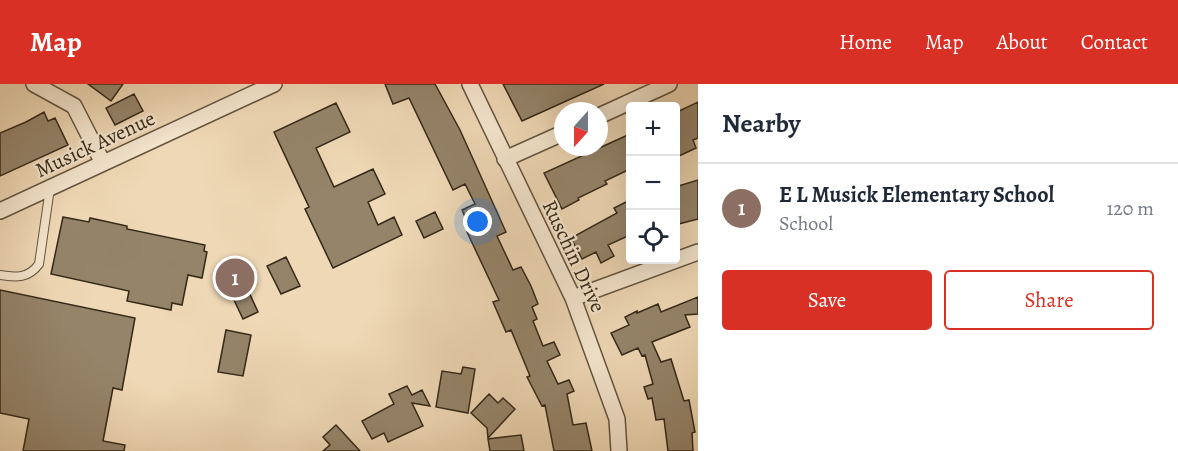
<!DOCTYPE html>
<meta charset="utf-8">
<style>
:root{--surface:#fff;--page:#f6f6f7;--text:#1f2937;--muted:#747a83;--line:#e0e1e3;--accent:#d93025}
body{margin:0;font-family:Alegreya,serif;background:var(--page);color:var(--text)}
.controls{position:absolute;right:18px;top:18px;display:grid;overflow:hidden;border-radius:6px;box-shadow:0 6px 24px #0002}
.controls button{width:54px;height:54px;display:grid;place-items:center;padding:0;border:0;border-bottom:2px solid var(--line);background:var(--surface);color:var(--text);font:30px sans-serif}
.compass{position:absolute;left:554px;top:18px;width:54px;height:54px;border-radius:50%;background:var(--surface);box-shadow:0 6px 24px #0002;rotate:201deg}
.you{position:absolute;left:478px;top:138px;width:21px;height:21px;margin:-15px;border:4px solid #fff;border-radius:50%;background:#1a73e8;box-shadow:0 0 0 9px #1a73e833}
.badge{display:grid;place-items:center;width:39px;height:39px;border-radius:50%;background:var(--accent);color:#fff;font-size:20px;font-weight:700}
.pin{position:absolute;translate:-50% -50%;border:3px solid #fff;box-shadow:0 2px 6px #0006}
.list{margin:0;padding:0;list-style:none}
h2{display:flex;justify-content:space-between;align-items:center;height:78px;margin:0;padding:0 24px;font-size:26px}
h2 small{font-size:20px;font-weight:400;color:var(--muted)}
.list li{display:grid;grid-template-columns:39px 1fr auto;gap:18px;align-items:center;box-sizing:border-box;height:90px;padding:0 24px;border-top:2px solid var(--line)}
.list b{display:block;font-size:22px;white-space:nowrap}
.list p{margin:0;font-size:20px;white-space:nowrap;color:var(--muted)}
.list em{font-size:20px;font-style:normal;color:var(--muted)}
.actions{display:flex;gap:12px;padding:18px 24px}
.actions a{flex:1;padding:14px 0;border:2px solid var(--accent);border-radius:6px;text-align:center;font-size:21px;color:var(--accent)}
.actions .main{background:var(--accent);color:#fff}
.icon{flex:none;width:33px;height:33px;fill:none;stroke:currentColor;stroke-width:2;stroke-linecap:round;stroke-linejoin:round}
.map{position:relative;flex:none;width:698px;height:367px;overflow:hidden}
header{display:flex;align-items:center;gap:36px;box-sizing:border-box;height:84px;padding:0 30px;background:var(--accent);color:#fff}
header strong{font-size:28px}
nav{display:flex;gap:33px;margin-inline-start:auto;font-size:21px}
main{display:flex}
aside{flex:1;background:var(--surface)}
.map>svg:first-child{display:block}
.building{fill:#95846a;stroke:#342819;stroke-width:1.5}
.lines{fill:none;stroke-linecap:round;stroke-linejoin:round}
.lane-casing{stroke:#635440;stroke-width:10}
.street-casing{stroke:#635440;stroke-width:18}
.lane{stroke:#f5e6cf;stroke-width:8}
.street{stroke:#f5e6cf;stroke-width:15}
.labels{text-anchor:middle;stroke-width:4.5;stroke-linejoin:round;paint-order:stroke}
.street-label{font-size:21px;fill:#342819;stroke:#f5e6cf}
</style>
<header>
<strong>Map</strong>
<nav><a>Home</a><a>Map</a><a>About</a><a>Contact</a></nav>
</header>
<main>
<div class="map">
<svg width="698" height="367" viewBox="0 0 698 367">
<rect width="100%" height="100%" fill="#efd8b5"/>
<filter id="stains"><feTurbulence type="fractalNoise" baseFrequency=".00333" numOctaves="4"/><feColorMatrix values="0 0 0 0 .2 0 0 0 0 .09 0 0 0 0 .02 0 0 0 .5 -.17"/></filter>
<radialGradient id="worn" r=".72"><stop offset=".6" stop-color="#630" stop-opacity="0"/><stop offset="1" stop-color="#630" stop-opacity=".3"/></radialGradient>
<path class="building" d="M88 0H123L111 17Z
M385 0H435L460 46 506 148 497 152 513 186 521 183 531 202 538 220 532 223 537 235 533 237 543 262 554 258 560 271 547 277 558 300 569 296 574 307 567 310 573 341 586 339 592 367H554L545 321 542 322 527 293 530 292 511 246 506 248 493 218 499 216 467 148 471 147 462 126 475 120 465 100 453 106 409 14 393 20Z
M503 0H604L522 37Z
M134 10 143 27 115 41 106 24Z
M698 18V54L693 56 696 64 679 72 675 65V29Z
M336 19 350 48 316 64 334 103 373 85 385 110 368 118 378 141 394 133 402 151 333 184 305 125 309 123 274 48Z
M44 28 48 37 55 34 68 61 0 92V49L26 38Z
M630 50V85L605 97 607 100 578 114 579 116 562 125 544 89Z
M698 96V135L675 141V103Z
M630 116V151L608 161 614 172 601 179 596 168 582 175 571 154 617 129 614 124Z
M435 128 443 145 424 154 416 137Z
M63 133 89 138 90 134 127 142V145L205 161 204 167 207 168 202 194 188 191 182 221 172 219 171 226 127 217 129 207 51 190Z
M286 173 300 202 281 210 267 182Z
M246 186 254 203 248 206 258 228 243 235 224 195Z
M0 206 135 234 122 306 113 304 103 357 125 361 124 367H23L29 335 0 329Z
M698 213V230L685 231 690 243 652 258 661 278 671 275 684 317 689 316 695 348 692 349 693 367H668L664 335 656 336 652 314 648 315 644 303 653 300 645 271 642 272 638 264 622 271 611 249 629 241 625 233 637 227V229L658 220 661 228Z
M226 246 251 251 243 292 218 288Z
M463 283 475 285 468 329 436 323 442 287 461 290Z
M407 302 412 311 422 306 430 322 412 319 423 342 388 358 384 349 372 355 362 337 394 320 389 310Z
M489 310 498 319 503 314 515 325 488 354 487 344 471 329Z
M336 341 360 367H323L330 361 323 353Z
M521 351 524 367H490L488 355Z"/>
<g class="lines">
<defs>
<path id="lane" d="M0 191C16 194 29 194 39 180L50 104"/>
<path id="street" d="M34 0 74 22 103 79
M470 0 573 214 617 335 619 367
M599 32 669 0
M505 75 563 49
M0 127 274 0
M573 214 698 168"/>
</defs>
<use href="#lane" class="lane-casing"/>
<use href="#street" class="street-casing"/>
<use href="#lane" class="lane"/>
<use href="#street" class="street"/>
</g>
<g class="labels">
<g class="street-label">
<text transform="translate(95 60) rotate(-25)" y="7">Musick Avenue</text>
<text transform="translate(574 172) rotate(65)" y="7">Ruschin Drive</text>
</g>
</g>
<rect width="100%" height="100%" filter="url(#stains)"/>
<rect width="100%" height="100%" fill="url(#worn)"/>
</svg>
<div class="controls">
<button>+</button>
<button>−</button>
<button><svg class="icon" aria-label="locate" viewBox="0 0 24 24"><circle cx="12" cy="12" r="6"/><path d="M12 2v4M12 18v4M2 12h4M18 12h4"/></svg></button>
</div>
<svg class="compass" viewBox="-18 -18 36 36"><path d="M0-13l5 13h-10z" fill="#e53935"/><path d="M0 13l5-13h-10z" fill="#747a83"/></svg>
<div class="you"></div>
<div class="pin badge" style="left:235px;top:194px;background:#8d6e63">1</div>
</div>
<aside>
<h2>Nearby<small></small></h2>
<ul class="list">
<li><span class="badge" style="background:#8d6e63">1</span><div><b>E L Musick Elementary School</b><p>School</p></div><em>120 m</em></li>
</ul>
<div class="actions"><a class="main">Save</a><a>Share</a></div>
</aside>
</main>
